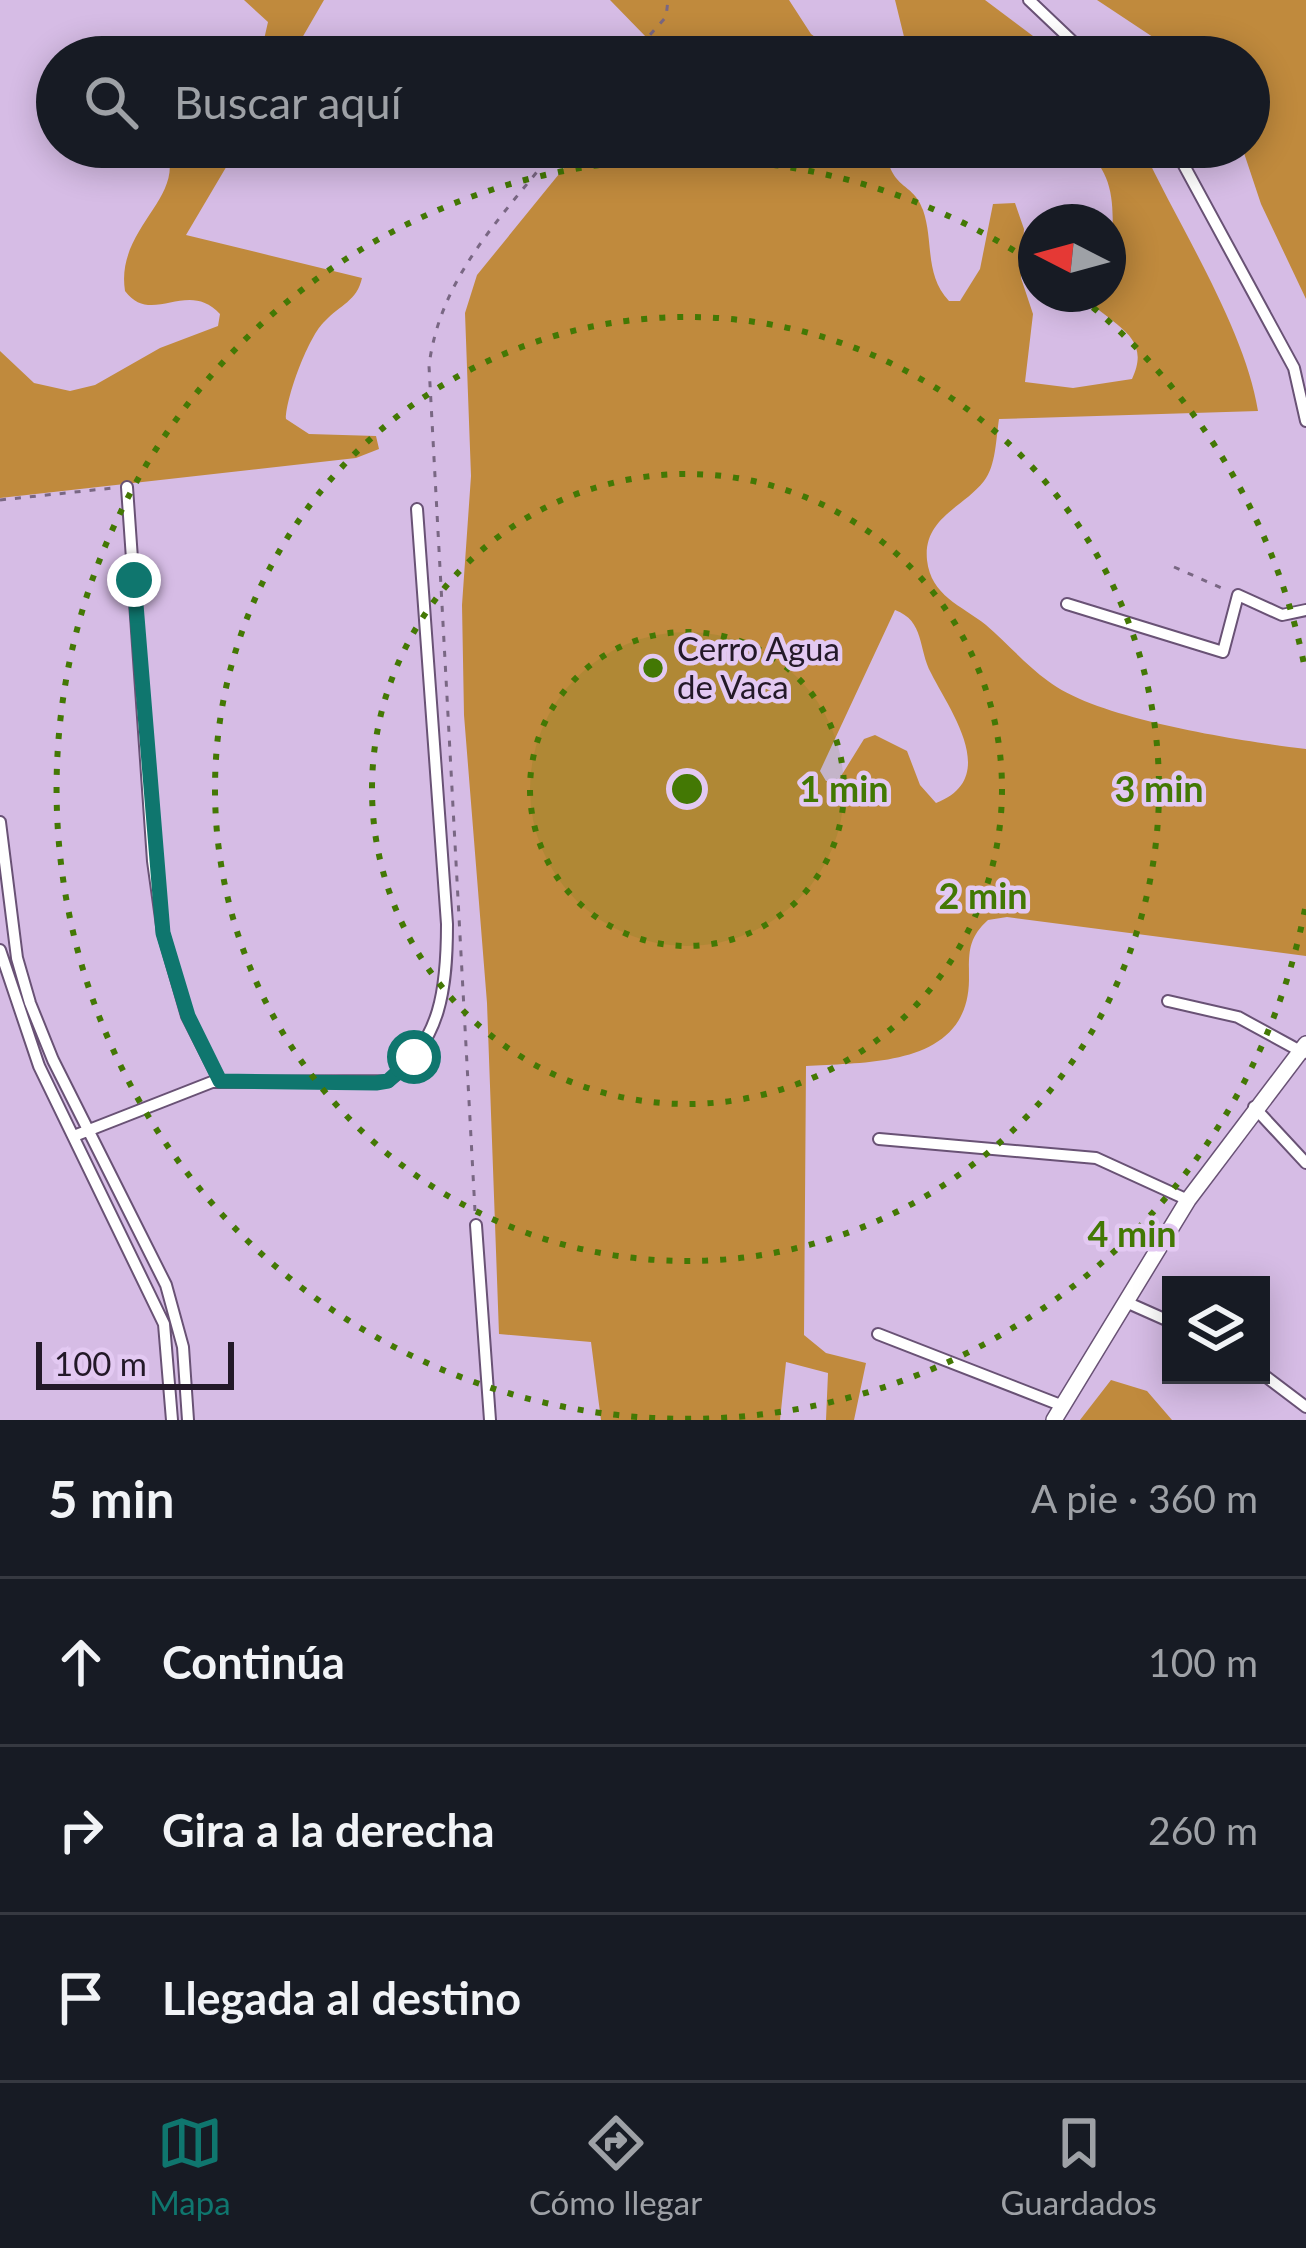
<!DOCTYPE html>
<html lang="es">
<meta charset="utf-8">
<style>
:root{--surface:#171b24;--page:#242831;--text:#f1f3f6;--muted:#9ea1a6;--line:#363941;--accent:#0f766e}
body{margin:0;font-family:Lato,sans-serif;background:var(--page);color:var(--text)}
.controls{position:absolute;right:36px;bottom:36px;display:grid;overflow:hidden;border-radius:0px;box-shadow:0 6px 30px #0003}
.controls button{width:108px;height:108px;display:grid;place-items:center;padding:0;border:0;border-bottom:3px solid var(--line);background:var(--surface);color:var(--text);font:60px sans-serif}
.compass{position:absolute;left:1018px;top:204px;width:108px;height:108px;border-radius:50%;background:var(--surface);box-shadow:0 6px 30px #0003;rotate:276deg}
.scale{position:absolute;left:36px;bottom:30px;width:198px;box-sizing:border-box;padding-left:12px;border:6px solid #231928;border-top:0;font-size:33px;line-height:42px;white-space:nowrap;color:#231928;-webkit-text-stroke:9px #e3c9f2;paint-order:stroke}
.stop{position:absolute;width:36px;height:36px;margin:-27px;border:9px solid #0f766e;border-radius:50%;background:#fff}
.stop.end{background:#0f766e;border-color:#fff;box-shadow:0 3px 12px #0008}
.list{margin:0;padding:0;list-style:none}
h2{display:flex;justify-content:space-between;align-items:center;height:156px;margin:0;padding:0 48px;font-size:51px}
h2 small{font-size:39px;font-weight:400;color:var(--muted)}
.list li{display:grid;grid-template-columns:78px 1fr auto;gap:36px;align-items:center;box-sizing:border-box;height:168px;padding:0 48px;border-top:3px solid var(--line)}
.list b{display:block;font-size:45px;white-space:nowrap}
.list em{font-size:39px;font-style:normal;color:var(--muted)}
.icon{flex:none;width:66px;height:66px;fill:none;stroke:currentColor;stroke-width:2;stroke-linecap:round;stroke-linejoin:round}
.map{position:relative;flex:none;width:1306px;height:1420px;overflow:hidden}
.search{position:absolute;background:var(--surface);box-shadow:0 6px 30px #0003;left:36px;right:36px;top:36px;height:132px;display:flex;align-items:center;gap:30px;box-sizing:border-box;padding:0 42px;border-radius:66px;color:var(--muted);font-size:45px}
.sheet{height:660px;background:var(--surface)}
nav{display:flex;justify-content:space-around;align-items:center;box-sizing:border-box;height:168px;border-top:3px solid var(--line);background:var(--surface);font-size:33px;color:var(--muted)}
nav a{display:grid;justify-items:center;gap:6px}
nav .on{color:var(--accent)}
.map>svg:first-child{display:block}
.forest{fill:#c08a3d;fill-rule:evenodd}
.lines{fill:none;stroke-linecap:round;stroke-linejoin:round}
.street-casing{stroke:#695275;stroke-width:14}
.secondary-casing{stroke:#695275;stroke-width:18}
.path{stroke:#796783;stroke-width:3;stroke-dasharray:6 9;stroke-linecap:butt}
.street{stroke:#fff;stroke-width:10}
.secondary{stroke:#fff;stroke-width:15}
.route{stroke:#0f766e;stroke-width:15}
.ring{fill:none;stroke:#437804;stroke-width:6;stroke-dasharray:6 12}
.poi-dot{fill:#437804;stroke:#e3c9f2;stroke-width:4.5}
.labels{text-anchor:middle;stroke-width:9;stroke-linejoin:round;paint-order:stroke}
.poi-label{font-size:33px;fill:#231928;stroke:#e3c9f2;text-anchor:start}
.centre{fill:#437804;stroke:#e3c9f2;stroke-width:6}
.ring-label{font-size:36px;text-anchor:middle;font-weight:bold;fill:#437804;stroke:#e3c9f2;stroke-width:9;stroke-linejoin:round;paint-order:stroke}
</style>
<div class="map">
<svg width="1306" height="1420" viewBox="0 0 1306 1420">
<rect width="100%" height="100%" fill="#d6bce5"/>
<path class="forest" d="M244 0H324L291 57H260L268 22Z
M610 0H789L811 34 842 57H650L646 37Z
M895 0H985L1061 57H909Z
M1097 0H1306V299L1261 204 1242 147H1249V57H1183Z
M165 147H238L186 235 362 278C357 301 340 305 325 321 309 335 286 397 286 419L309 434 376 436 379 449 356 458 0 498V351L34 383 70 391 95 385 160 348 218 326 220 314C187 278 152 327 125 291 115 227 189 197 165 147Z
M581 147H885C891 192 913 181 923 210 934 242 924 274 949 301H960L980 269 993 204 1015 203 1024 229 1021 278 1033 314 1025 382 1073 388 1132 379C1154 333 1107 325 1083 294H1108C1108 243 1130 177 1079 147H1142C1178 225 1245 328 1258 411L999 419C996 438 996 466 984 481 963 508 923 518 927 560 931 596 961 605 986 625 1007 643 1026 665 1048 681 1098 720 1242 741 1306 749V956L1007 917 988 920C967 939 969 954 969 980 968 1067 868 1062 806 1066L804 1335 826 1353 866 1363 854 1420H826L828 1373 786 1362 780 1420H601L591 1342 499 1334 487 1003 464 715 462 605 471 476 465 313 477 275ZM895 610C925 621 918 649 931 673 950 711 1001 778 936 803L920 785 907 751 875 735 864 739 838 781H826L820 771Z
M1111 1380 1147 1391 1172 1420H1080Z"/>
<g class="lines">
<defs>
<path id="street" d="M1029 0 1089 57
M1174 147 1294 368 1306 421
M127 487 153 861 163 933 187 1016 220 1081
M1067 604 1223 652 1238 595 1282 615 1306 610
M0 822 17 958 30 1003 53 1060 166 1285 183 1347 188 1420
M0 950 39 1066 164 1324 172 1420
M1168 1001 1238 1017 1304 1053
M1254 1107 1306 1163
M74 1136 212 1082 388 1081C442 1042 447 986 447 924L417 509
M879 1139 1096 1158 1188 1200
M476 1225 490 1420
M1126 1302 1171 1322
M878 1334 1063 1406
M1261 1373 1306 1407"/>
<path id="secondary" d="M1054 1420 1188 1200 1306 1044"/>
</defs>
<use href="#street" class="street-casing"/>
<use href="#secondary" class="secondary-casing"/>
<path class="path" d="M630 57 666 17 668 0
M0 500 113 488
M1174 567 1226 590
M475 1211 429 366C440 276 503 216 557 147"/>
<use href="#street" class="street"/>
<use href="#secondary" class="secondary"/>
</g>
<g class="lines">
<path class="route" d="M134 580 163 933 188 1016 220 1081 376 1083 388 1081 414 1057"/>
</g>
<circle cx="687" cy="789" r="157" fill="#437804" fill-opacity=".12"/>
<g class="ring">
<circle cx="687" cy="789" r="157"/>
<circle cx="687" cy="789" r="315"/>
<circle cx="687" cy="789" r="472"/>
<path d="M1305 909A630 630 0 1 1 1035 264M1079 296A630 630 0 0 1 1305 669"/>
</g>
<circle class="poi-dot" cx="653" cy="668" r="12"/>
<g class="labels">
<g class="poi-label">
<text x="677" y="661">Cerro Agua<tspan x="677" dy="38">de Vaca</tspan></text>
</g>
</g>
<circle cx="687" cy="789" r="18" class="centre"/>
<g class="ring-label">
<text x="844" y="802">1 min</text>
<text x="1159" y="802">3 min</text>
<text x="983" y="909">2 min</text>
<text x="1132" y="1247">4 min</text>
</g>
</svg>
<div class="controls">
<button><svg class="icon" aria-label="layers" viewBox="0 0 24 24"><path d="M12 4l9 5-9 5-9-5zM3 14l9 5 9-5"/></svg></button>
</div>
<svg class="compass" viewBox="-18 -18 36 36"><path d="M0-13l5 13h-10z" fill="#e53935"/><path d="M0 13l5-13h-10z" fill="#9ea1a6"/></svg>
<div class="scale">100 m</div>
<div class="stop" style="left:414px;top:1057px"></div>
<div class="stop end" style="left:134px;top:580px"></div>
<div class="search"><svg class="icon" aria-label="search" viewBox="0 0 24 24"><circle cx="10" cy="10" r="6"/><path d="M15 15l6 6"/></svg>Buscar aquí</div>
</div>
<section class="sheet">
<h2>5 min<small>A pie · 360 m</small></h2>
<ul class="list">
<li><svg class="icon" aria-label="ahead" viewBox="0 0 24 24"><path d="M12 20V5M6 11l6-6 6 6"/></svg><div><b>Continúa</b></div><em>100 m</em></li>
<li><svg class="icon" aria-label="right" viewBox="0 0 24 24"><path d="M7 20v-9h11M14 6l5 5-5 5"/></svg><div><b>Gira a la derecha</b></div><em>260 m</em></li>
<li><svg class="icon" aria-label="arrive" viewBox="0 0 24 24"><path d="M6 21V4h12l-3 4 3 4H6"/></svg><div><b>Llegada al destino</b></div></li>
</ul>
</section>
<nav>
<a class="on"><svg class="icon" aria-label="map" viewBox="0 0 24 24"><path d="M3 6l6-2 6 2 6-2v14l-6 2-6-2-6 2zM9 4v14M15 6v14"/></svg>Mapa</a>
<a><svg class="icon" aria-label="directions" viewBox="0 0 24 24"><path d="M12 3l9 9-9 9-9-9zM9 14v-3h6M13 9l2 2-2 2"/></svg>Cómo llegar</a>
<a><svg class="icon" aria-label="saved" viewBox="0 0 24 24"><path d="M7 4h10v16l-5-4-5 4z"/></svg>Guardados</a>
</nav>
